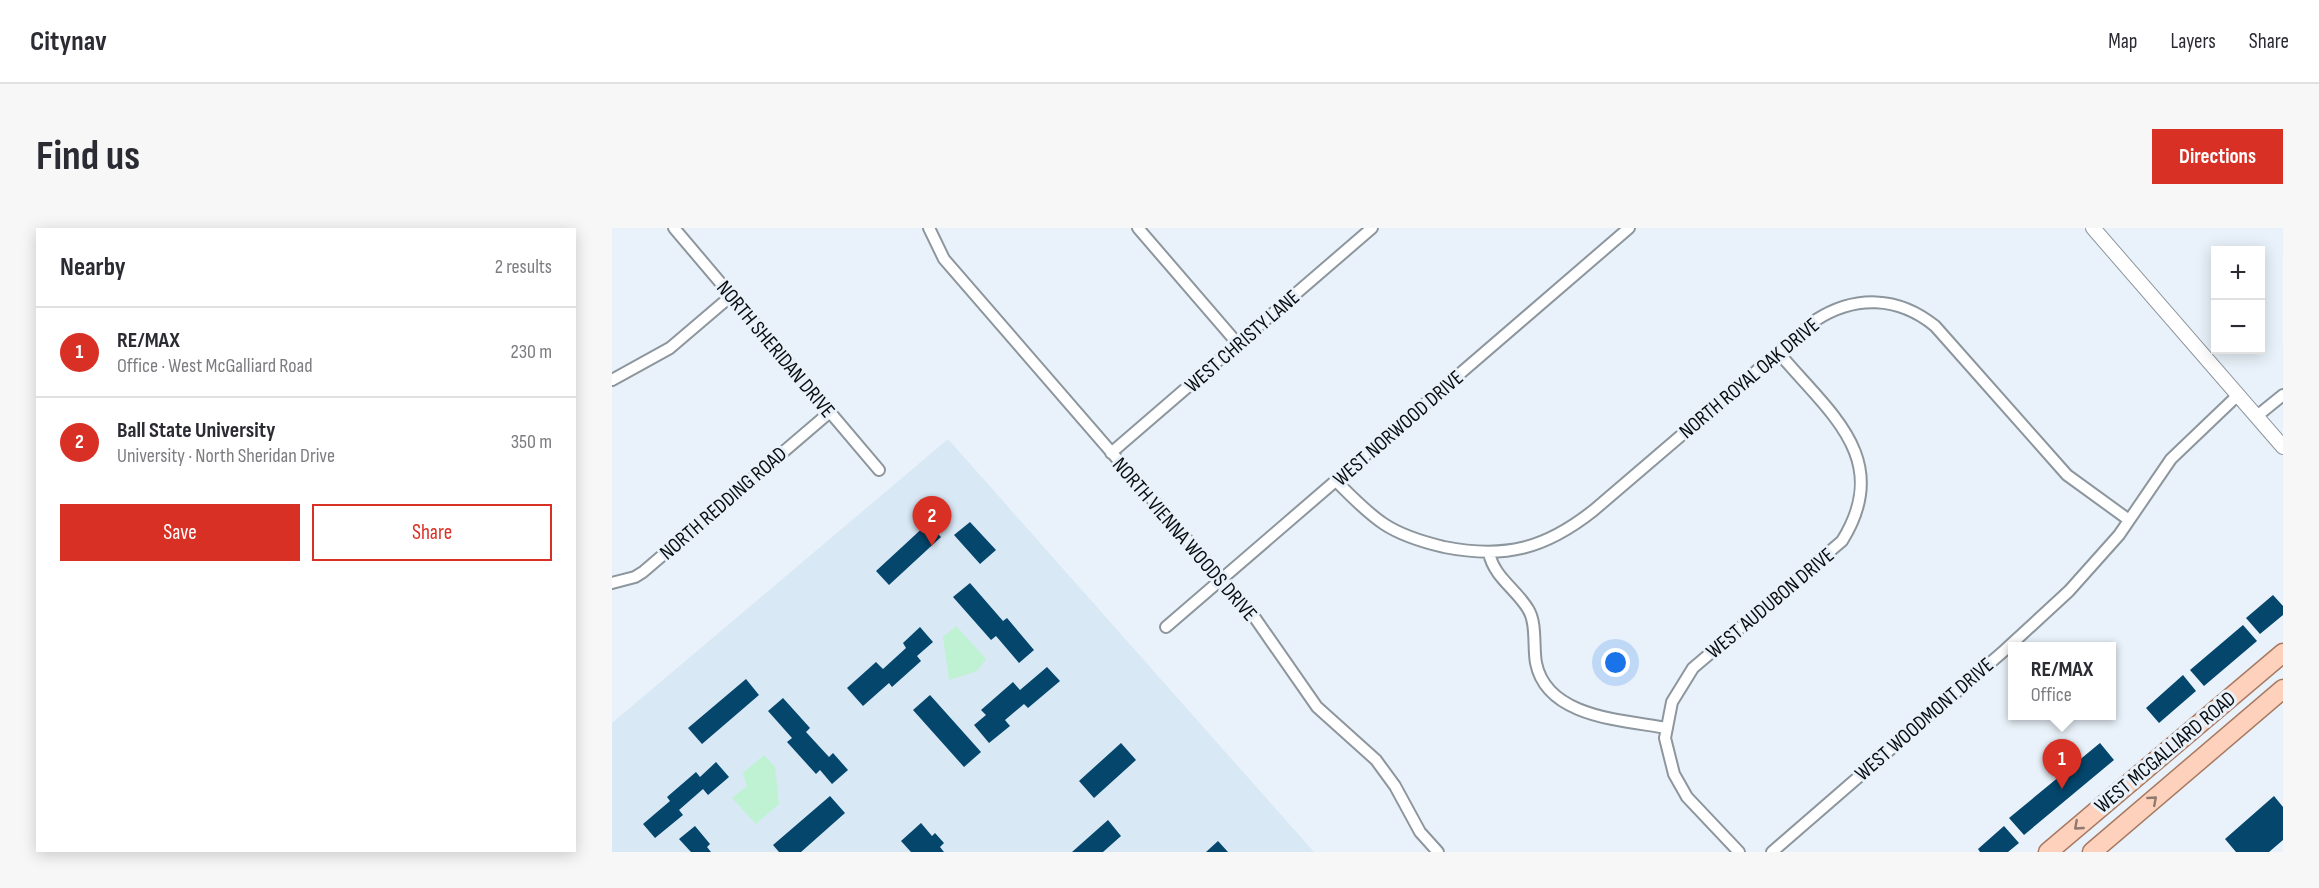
<!DOCTYPE html>
<meta charset="utf-8">
<style>
:root{--surface:#fff;--page:#f7f7f7;--text:#2b2b33;--muted:#7c7c81;--line:#e1e1e2;--accent:#d93025}
body{margin:0;font-family:"Sofia Sans Condensed",sans-serif;background:var(--page);color:var(--text)}
.controls{position:absolute;right:18px;top:18px;display:grid;overflow:hidden;border-radius:0px;box-shadow:0 3px 15px #0003}
.controls button{width:54px;height:54px;display:grid;place-items:center;padding:0;border:0;border-bottom:2px solid var(--line);background:var(--surface);color:var(--text);font:30px sans-serif}
.you{position:absolute;left:1004px;top:435px;width:21px;height:21px;margin:-15px;border:4px solid #fff;border-radius:50%;background:#1a73e8;box-shadow:0 0 0 9px #1a73e833}
.badge{display:grid;place-items:center;width:39px;height:39px;border-radius:50%;background:var(--accent);color:#fff;font-size:20px;font-weight:700}
.pin{position:absolute;translate:-50% -50px;filter:drop-shadow(0 2px 3px #0008)}
.pin::after{content:'';position:absolute;top:32px;width:21px;height:18px;background:inherit;clip-path:polygon(0 0,100% 0,50% 100%)}
.popup{position:absolute;left:1396px;top:414px;width:108px;height:78px;box-sizing:border-box;display:grid;place-content:center;border-radius:0px;background:var(--surface);filter:drop-shadow(0 2px 4px #0005);font-size:20px;white-space:nowrap;color:var(--muted)}
.popup b{font-size:22px;color:var(--text)}
.popup::after{content:'';position:absolute;left:50%;top:100%;margin-left:-12px;border:12px solid transparent;border-top-color:var(--surface)}
.list{margin:0;padding:0;list-style:none}
h2{display:flex;justify-content:space-between;align-items:center;height:78px;margin:0;padding:0 24px;font-size:26px}
h2 small{font-size:20px;font-weight:400;color:var(--muted)}
.list li{display:grid;grid-template-columns:39px 1fr auto;gap:18px;align-items:center;box-sizing:border-box;height:90px;padding:0 24px;border-top:2px solid var(--line)}
.list b{display:block;font-size:22px;white-space:nowrap}
.list p{margin:0;font-size:20px;white-space:nowrap;color:var(--muted)}
.list em{font-size:20px;font-style:normal;color:var(--muted)}
.actions{display:flex;gap:12px;padding:18px 24px}
.actions a{flex:1;padding:14px 0;border:2px solid var(--accent);border-radius:0px;text-align:center;font-size:21px;color:var(--accent)}
.actions .main{background:var(--accent);color:#fff}
.map{position:relative;flex:none;width:1671px;height:624px;overflow:hidden;border-radius:0px}
header{display:flex;align-items:center;gap:36px;box-sizing:border-box;height:84px;padding:0 30px;background:var(--surface);border-bottom:2px solid var(--line)}
header strong{font-size:28px}
nav{display:flex;gap:33px;margin-inline-start:auto;font-size:21px}
.intro{display:flex;align-items:center;justify-content:space-between;box-sizing:border-box;height:144px;padding:0 36px}
h1{margin:0;font-size:42px}
.button{padding:15px 27px;border-radius:0px;background:var(--accent);color:#fff;font-size:21px;font-weight:700}
main{display:flex;gap:36px;padding:0 36px}
aside{flex:1;background:var(--surface);border-radius:0px;box-shadow:0 3px 15px #0003}
.map>svg:first-child{display:block}
.built{fill:#d8e8f5}
.green{fill:#bef2d2}
.building{fill:#04466c}
.lines{fill:none;stroke-linecap:round;stroke-linejoin:round}
.minor-casing{stroke:#8d969d;stroke-width:14}
.tertiary-casing{stroke:#8d969d;stroke-width:16}
.primary-casing{stroke:#a77961;stroke-width:21}
.minor{stroke:#fff;stroke-width:10}
.tertiary{stroke:#fff;stroke-width:14}
.primary{stroke:#fdd1bb;stroke-width:18}
.oneway{stroke:#90796e}
.labels{text-anchor:middle;stroke-width:6;stroke-linejoin:round;paint-order:stroke}
.street-label{font-size:21px;fill:#0a0d0f;stroke:#e9f2fa}
</style>
<header>
<strong>Citynav</strong>
<nav><a>Map</a><a>Layers</a><a>Share</a></nav>
</header>
<div class="intro"><h1>Find us</h1><a class="button">Directions</a></div>
<main>
<aside>
<h2>Nearby<small>2 results</small></h2>
<ul class="list">
<li><span class="badge">1</span><div><b>RE/MAX</b><p>Office · West McGalliard Road</p></div><em>230 m</em></li>
<li><span class="badge">2</span><div><b>Ball State University</b><p>University · North Sheridan Drive</p></div><em>350 m</em></li>
</ul>
<div class="actions"><a class="main">Save</a><a>Share</a></div>
</aside>
<div class="map">
<svg width="1671" height="624" viewBox="0 0 1671 624">
<rect width="100%" height="100%" fill="#e9f2fa"/>
<path class="built" d="M336 211 702 624H0V495Z"/>
<path class="green" d="M344 398 374 431 365 443 337 452 331 409Z
M152 527 163 539 167 576 144 596 120 570 135 558 131 545Z"/>
<path class="building" d="M358 294 384 322 368 336 342 307Z
M316 295 329 309 277 357 264 343Z
M358 355 391 393 395 390 422 422 407 435 384 408 379 412 341 369Z
M1661 367 1671 378V387L1648 406 1634 390Z
M1631 397 1645 413 1592 458 1578 442Z
M308 399 321 414 305 428 309 433 280 459 277 455 251 478 235 460 264 434 271 441 294 420 291 415Z
M435 439 448 453 416 480 412 476 393 492 398 498 377 515 362 497 374 487 369 482 401 454 408 462Z
M1571 447 1584 463 1547 495 1534 480Z
M134 451 147 467 90 516 76 500Z
M318 467 369 524 352 539 301 482Z
M171 470 198 500 194 504 217 529 221 525 236 542 220 556 208 542 204 546 175 514 180 510 156 483Z
M509 515 524 532 482 570 467 553Z
M1488 515 1502 532 1412 607 1397 590Z
M104 534 117 549 96 567 91 561 67 582 71 587 43 610 31 596 58 573 55 569 84 544 88 549Z
M218 568 233 585 189 624H167L161 617Z
M1662 568 1671 579V612L1657 624H1624L1613 611Z
M496 592 509 608 491 624H460Z
M309 595 320 608 323 605 332 615 328 619 332 624H299L289 613Z
M83 598 98 616 95 619 99 624H79L67 611Z
M1392 598 1407 615 1396 624H1368L1366 621Z
M606 613 616 624H594Z"/>
<g class="lines">
<defs>
<path id="minor" d="M62 0 267 242
M317 0 332 31 643 390 705 479 764 532 783 558 808 604 826 624
M526 0 626 116
M0 152 58 120 119 68
M1645 188 1671 167
M499 225 760 0
M724 253C739 268 754 284 772 296 790 308 811 314 832 319 893 331 933 321 982 282L1204 92C1243 67 1286 68 1323 98L1455 247 1517 292
M877 325C882 349 904 361 916 381 925 395 921 419 924 435 935 490 1011 492 1055 500
M0 355 23 349 31 344 218 184
M554 399 1017 0
M1127 624 1075 569 1062 546 1053 510 1060 474 1081 440 1230 313C1282 230 1216 184 1166 124
M1160 624 1393 422 1457 363 1507 307 1559 231 1626 167"/>
<path id="tertiary" d="M1481 0 1671 219"/>
<path id="primary" d="M1436 624 1671 425
M1480 624 1671 461"/>
</defs>
<use href="#minor" class="minor-casing"/>
<use href="#tertiary" class="tertiary-casing"/>
<use href="#primary" class="primary-casing"/>
<use href="#minor" class="minor"/>
<use href="#tertiary" class="tertiary"/>
<use href="#primary" class="primary"/>
</g>
<defs><path id="oneway-chevron" d="M-2-3.5L2.5 0L-2 3.5" fill="none" stroke-width="1.6" stroke-linecap="round" stroke-linejoin="round" transform="scale(1.5)"/></defs>
<g class="oneway">
<use href="#oneway-chevron" transform="translate(1541 572) rotate(-41)"/>
<use href="#oneway-chevron" transform="translate(1466 598) rotate(139)"/>
</g>
<g class="labels">
<g class="street-label">
<text transform="translate(630 113) rotate(-41)" y="7">WEST CHRISTY LANE</text>
<text transform="translate(164 121) rotate(50)" y="7">NORTH SHERIDAN DRIVE</text>
<text transform="translate(1137 150) rotate(-40)" y="7">NORTH ROYAL OAK DRIVE</text>
<text transform="translate(786 200) rotate(-41)" y="7">WEST NORWOOD DRIVE</text>
<text transform="translate(111 275) rotate(-41)" y="7">NORTH REDDING ROAD</text>
<text transform="translate(573 311) rotate(49)" y="7">NORTH VIENNA WOODS DRIVE</text>
<text transform="translate(1158 375) rotate(-40)" y="7">WEST AUDUBON DRIVE</text>
<text transform="translate(1312 491) rotate(-41)" y="7">WEST WOODMONT DRIVE</text>
<text transform="translate(1553 524) rotate(-40)" y="7">WEST MCGALLIARD ROAD</text>
</g>
</g>
</svg>
<div class="controls">
<button>+</button>
<button>−</button>
</div>
<div class="you"></div>
<div class="pin badge" style="left:1450px;top:561px">1</div>
<div class="popup"><b>RE/MAX</b>Office</div>
<div class="pin badge" style="left:320px;top:318px">2</div>
</div>
</main>
